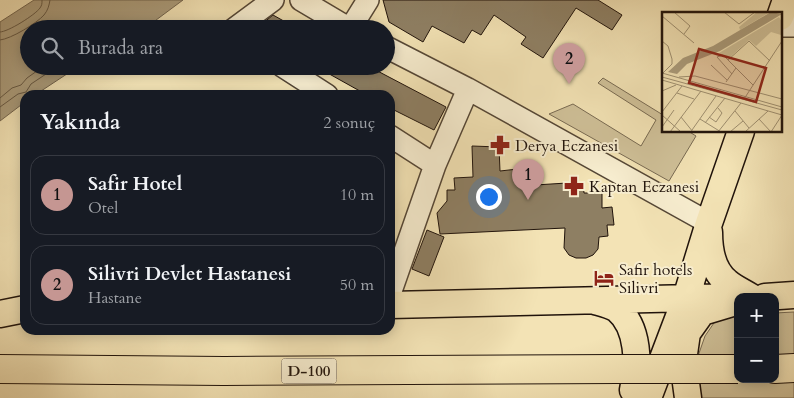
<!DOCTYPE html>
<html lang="tr">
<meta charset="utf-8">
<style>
:root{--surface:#171b24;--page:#242831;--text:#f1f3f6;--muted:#9ea1a6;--line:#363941;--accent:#c59692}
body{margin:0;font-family:Cardo,serif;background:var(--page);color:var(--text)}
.controls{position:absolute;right:15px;bottom:15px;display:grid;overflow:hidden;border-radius:10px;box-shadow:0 2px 12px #0003}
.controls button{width:45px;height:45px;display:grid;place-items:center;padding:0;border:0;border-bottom:1px solid var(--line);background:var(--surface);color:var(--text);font:25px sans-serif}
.you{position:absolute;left:488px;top:196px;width:18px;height:18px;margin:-12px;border:4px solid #fff;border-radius:50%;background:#1a73e8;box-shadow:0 0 0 8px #1a73e833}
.badge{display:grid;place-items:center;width:32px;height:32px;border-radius:50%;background:var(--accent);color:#111;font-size:16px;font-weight:700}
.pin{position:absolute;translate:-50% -41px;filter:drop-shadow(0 1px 2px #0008)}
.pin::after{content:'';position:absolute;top:26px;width:18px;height:15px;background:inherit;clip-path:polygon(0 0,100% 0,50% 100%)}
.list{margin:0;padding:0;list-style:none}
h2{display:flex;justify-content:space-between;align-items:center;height:65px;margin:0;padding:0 20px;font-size:21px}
h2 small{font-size:16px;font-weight:400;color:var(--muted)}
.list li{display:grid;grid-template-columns:32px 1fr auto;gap:15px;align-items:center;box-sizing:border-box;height:80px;margin:0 10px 10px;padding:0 10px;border:1px solid var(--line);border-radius:15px}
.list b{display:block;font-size:19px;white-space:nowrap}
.list p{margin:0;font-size:16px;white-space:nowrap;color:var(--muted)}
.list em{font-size:16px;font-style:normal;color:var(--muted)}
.icon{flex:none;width:28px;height:28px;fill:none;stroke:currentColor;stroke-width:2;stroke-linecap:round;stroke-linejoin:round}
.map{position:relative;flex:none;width:794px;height:398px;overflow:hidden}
.search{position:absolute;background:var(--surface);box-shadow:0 2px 12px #0003;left:20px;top:20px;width:375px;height:55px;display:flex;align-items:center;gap:12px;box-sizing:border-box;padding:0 18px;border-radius:28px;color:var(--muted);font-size:19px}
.panel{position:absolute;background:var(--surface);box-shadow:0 2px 12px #0003;left:20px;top:90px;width:375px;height:245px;border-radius:15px}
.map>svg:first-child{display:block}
.green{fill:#cfc098;stroke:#786a52}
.water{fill:#ab9c7b;stroke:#73654e}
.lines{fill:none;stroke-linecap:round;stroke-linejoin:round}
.shore{stroke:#665843;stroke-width:1}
.building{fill:#8e7f63;stroke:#20130b}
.minor-casing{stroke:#554736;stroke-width:24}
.major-casing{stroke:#20130b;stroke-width:29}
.highway-casing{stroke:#20130b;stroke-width:30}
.minor{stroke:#f7edcf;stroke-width:21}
.major{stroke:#f3e3b5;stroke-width:26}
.highway{stroke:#f3e3b5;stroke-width:28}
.highway-bridge-casing{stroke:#20130b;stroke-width:30;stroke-linecap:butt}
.highway-bridge{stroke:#f3e3b5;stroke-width:28}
.labels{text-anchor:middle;stroke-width:4;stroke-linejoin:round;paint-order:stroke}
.shield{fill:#f7edcf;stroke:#605446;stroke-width:1}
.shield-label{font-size:15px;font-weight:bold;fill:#20130b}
.poi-label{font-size:16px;fill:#20130b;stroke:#f7edcf;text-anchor:start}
.inset-road{fill:none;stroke:#9f9071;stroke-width:1}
.view{fill:#8f2418;fill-opacity:0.15;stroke:#8f2418;stroke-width:2.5}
.inset-edge{fill:none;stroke:#20130b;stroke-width:2.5}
</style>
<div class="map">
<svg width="794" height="398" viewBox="0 0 794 398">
<rect width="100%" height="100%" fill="#f3e3b5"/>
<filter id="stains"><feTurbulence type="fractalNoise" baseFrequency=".004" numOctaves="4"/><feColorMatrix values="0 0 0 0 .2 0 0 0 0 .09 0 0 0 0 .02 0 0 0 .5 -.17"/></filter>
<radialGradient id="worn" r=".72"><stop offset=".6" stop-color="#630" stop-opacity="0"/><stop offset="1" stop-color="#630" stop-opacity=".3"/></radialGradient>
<path class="green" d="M603 78 663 115V131H688L696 136 669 181 549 114 573 104 641 146 656 120 598 83Z
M794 312V398H700L697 359 705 336 716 320 738 313V379H775V313Z"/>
<path class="water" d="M34 0H183L144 29H29V66H79L35 95H25V102L0 121V22Z"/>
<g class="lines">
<path class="shore" d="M0 32C8 32 35 15 40 8 42 5 42 4 42 0
M0 40C11 39 37 23 44 15 48 10 49 6 50 0
M0 98 12 88 21 85 27 78 44 66
M0 107 18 94 26 92 31 84 58 66"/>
</g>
<path class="building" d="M383 0H598L622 15 612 30 576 8 543 58 521 44 526 37 494 15 481 35 472 30 464 43 432 26 423 42 389 22Z
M273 15 298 29H259L262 24Z
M315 66H368L446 107 434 130 390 108V95H367Z
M472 146 499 147 500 171 518 169 519 186 583 182 584 193H602V208L612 207 614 225H607L608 236 599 237 598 249 593 255 586 258H576L569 255 564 248 565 228 440 234 437 213 447 201V190H455L454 178 473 177Z
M427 230 444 237 429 276 412 269Z"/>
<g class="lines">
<defs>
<path id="minor" d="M301 0 350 29
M780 26H794
M234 29 273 0
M350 29 368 0
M386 47 468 89 709 223
M282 66 327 95
M390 136 435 165
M390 294 435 165 468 89"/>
<path id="major" d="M780 17 786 0
M709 232C709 249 712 270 727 282 734 288 743 292 751 297
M765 297 794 295
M595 301C602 303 611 305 617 309 639 327 639 365 633 390
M390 305 738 297
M0 314 25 309
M648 398 686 298 709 223 741 131
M688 398 683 361 687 333 702 312 732 303"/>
<path id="highway" d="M0 369 224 371 618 369
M775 369 794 368"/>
</defs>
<use href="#minor" class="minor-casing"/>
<use href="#major" class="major-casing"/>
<use href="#highway" class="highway-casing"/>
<use href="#minor" class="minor"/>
<use href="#major" class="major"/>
<use href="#highway" class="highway"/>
<defs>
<path id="highway-bridge" d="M618 369H738"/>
</defs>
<use href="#highway-bridge" class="highway-bridge-casing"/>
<use href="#highway-bridge" class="highway-bridge"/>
</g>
<defs>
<symbol id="pharmacy-bare" viewBox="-9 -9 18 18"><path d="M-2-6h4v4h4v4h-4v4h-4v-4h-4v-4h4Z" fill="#8f2418" stroke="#f7edcf" stroke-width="2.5" paint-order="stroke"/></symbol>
<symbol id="hotel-bare" viewBox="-9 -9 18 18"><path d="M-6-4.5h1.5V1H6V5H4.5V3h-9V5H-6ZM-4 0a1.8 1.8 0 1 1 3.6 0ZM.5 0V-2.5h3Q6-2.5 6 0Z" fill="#8f2418" stroke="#f7edcf" stroke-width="2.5" paint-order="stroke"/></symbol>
</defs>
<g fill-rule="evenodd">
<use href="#pharmacy-bare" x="486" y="131" width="28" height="28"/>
<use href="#pharmacy-bare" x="560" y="172" width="28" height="28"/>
<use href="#hotel-bare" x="590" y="264" width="28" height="28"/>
</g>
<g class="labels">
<rect class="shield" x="281.5" y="358.5" width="55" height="25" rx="4"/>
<g class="shield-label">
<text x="309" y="376">D-100</text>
</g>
<g class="poi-label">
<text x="515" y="151">Derya Eczanesi</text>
<text x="589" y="192">Kaptan Eczanesi</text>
<text x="619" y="275">Safir hotels<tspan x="619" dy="18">Silivri</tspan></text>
</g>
</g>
<g transform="translate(662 12)">
<rect width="120" height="120" fill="#f3e3b5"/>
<path d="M95 0H108L78 18 77 15ZM117 5 120 10 119 23 109 20 94 34 87 28 67 46 57 41Z" fill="#cfc098"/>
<path d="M109 0 120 2 58 39 25 52 15 62 6 60 21 46 51 34Z" fill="#ab9c7b"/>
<path class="inset-road" d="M12 0 28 14 22 22M62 0 77 12 93 0M0 4 32 31M0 29 6 34 10 47V52L1 61M66 48 87 29 108 49M49 53 65 68M0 61 120 95M70 62 55 45 61 43 91 73M0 65 120 98M17 65 33 64 120 87M0 68 120 103M64 70 74 56M0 79 14 73M15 81 32 87M82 87 120 29M73 99 87 116M0 100 20 74M0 103 19 120M19 105 31 120M47 105 54 110 60 101 56 96M38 107 59 120M97 107 109 120M43 111 63 86M0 115 12 98M30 118 54 84M8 120 39 79M56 120 79 91M68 120 81 109M83 120 106 99M109 120 120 103"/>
<path class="view" d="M37 37 104 56 94 90 27 71Z"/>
<rect width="120" height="120" class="inset-edge"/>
</g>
<rect width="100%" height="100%" filter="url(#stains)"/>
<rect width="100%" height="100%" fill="url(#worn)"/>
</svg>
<div class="controls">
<button>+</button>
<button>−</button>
</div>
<div class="you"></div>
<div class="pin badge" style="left:528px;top:200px">1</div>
<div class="pin badge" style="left:569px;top:84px">2</div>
<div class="search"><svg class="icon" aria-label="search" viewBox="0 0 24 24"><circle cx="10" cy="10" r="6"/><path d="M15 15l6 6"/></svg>Burada ara</div>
<section class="panel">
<h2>Yakında<small>2 sonuç</small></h2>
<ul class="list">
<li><span class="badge">1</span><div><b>Safir Hotel</b><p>Otel</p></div><em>10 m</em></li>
<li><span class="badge">2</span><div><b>Silivri Devlet Hastanesi</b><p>Hastane</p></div><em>50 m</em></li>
</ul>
</section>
</div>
